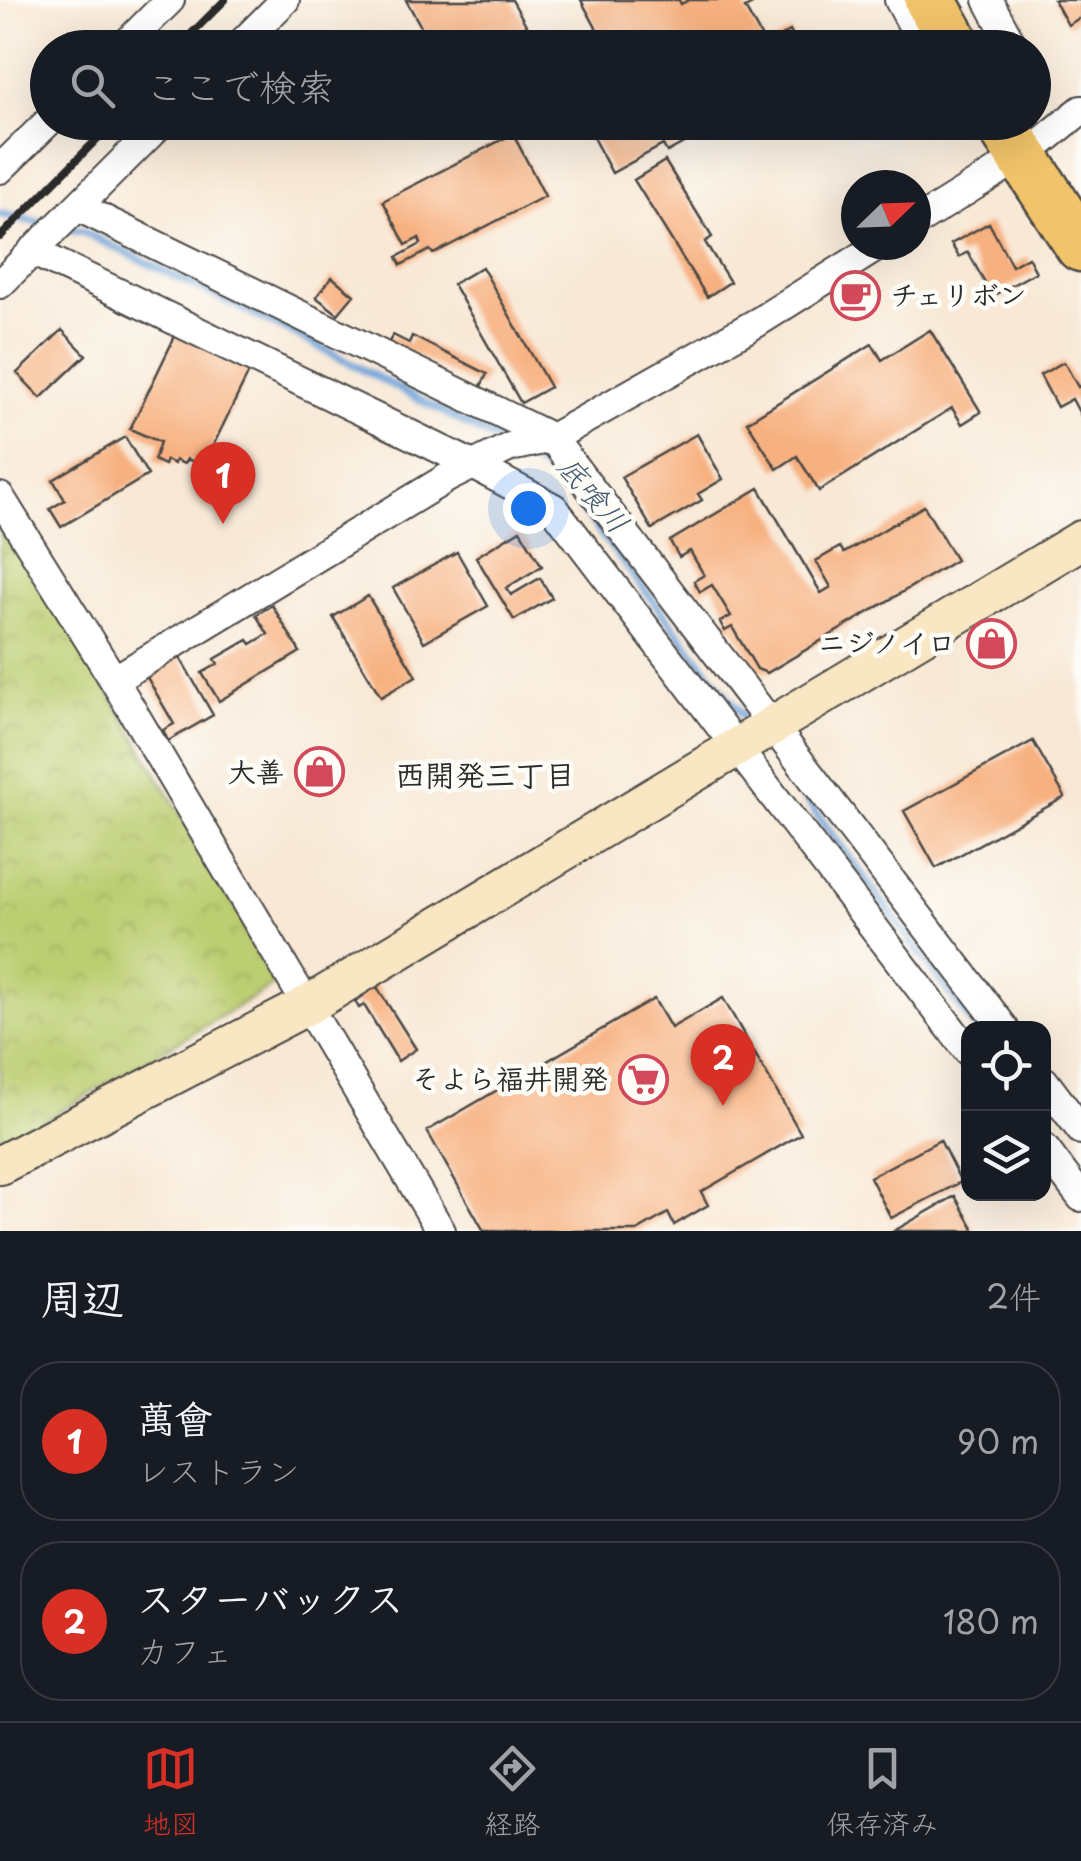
<!DOCTYPE html>
<html lang="ja">
<meta charset="utf-8">
<style>
:root{--surface:#171b24;--page:#242831;--text:#f1f3f6;--muted:#9ea1a6;--line:#363941;--accent:#d93025}
body{margin:0;font-family:"Playpen Sans","Klee One",sans-serif;background:var(--page);color:var(--text)}
.controls{position:absolute;right:30px;bottom:30px;display:grid;overflow:hidden;border-radius:20px;box-shadow:0 10px 40px #0002}
.controls button{width:90px;height:90px;display:grid;place-items:center;padding:0;border:0;border-bottom:2px solid var(--line);background:var(--surface);color:var(--text);font:50px sans-serif}
.compass{position:absolute;left:841px;top:170px;width:90px;height:90px;border-radius:50%;background:var(--surface);box-shadow:0 10px 40px #0002;rotate:67deg}
.you{position:absolute;left:528px;top:508px;width:35px;height:35px;margin:-25px;border:8px solid #fff;border-radius:50%;background:#1a73e8;box-shadow:0 0 0 15px #1a73e833}
.badge{display:grid;place-items:center;width:65px;height:65px;border-radius:50%;background:var(--accent);color:#fff;font-size:32px;font-weight:700}
.pin{position:absolute;translate:-50% -82px;filter:drop-shadow(0 2px 5px #0008)}
.pin::after{content:'';position:absolute;top:52px;width:35px;height:30px;background:inherit;clip-path:polygon(0 0,100% 0,50% 100%)}
.list{margin:0;padding:0;list-style:none}
h2{display:flex;justify-content:space-between;align-items:center;height:130px;margin:0;padding:0 40px;font-size:42px}
h2 small{font-size:32px;font-weight:400;color:var(--muted)}
.list li{display:grid;grid-template-columns:65px 1fr auto;gap:30px;align-items:center;box-sizing:border-box;height:160px;margin:0 20px 20px;padding:0 20px;border:2px solid var(--line);border-radius:40px}
.list b{display:block;font-size:38px;white-space:nowrap}
.list p{margin:0;font-size:32px;white-space:nowrap;color:var(--muted)}
.list em{font-size:32px;font-style:normal;color:var(--muted)}
.icon{flex:none;width:55px;height:55px;fill:none;stroke:currentColor;stroke-width:2;stroke-linecap:round;stroke-linejoin:round}
.map{position:relative;flex:none;width:1081px;height:1231px;overflow:hidden}
.search{position:absolute;background:var(--surface);box-shadow:0 10px 40px #0002;left:30px;right:30px;top:30px;height:110px;display:flex;align-items:center;gap:25px;box-sizing:border-box;padding:0 35px;border-radius:55px;color:var(--muted);font-size:38px}
.sheet{height:490px;background:var(--surface)}
nav{display:flex;justify-content:space-around;align-items:center;box-sizing:border-box;height:140px;border-top:2px solid var(--line);background:var(--surface);font-size:28px;color:var(--muted)}
nav a{display:grid;justify-items:center;gap:5px}
nav .on{color:var(--accent)}
.map>svg:first-child{display:block}
.park{fill:url(#park-crowns);stroke:#747c4e;stroke-width:2.5}
.lines{fill:none;stroke-linecap:round;stroke-linejoin:round}
.stream{stroke:#69a0d7;stroke-width:8}
.building{fill:#f7b07f}
.street-casing{stroke:#4a4744;stroke-width:32}
.secondary-casing{stroke:#4a4744;stroke-width:42}
.highway-casing{stroke:#4a4744;stroke-width:55}
.street{stroke:#fff;stroke-width:28}
.secondary{stroke:#f9e7c3;stroke-width:38}
.highway{stroke:#f1c36a;stroke-width:50}
.rail{stroke:#2b2b2b;stroke-width:8}
.labels{text-anchor:middle;stroke-width:9;stroke-linejoin:round;paint-order:stroke}
.poi-label{font-size:28px;font-weight:bold;fill:#2b2b2b;stroke:#fdfcf7;text-anchor:end}
.water-label{font-size:30px;font-style:italic;fill:#445a70;stroke:#fdfcf7}
.neighbourhood-label{font-size:30px;font-weight:bold;fill:#2b2b2b;stroke:#fdfcf7}
</style>
<div class="map">
<svg width="1081" height="1231" viewBox="0 0 1081 1231">
<defs>
<pattern id="park-crowns" width="20" height="18" patternUnits="userSpaceOnUse" patternTransform="scale(2.5)"><rect width="20" height="18" fill="#bcce71"/><path d="M2 6a3 3 0 1 1 6 0M12 15a3 3 0 1 1 6 0" fill="none" stroke="#a2b162"/></pattern>
</defs>
<rect width="100%" height="100%" fill="#fdfcf7"/>
<filter id="ink" filterUnits="userSpaceOnUse"><feTurbulence type="fractalNoise" baseFrequency=".01" numOctaves="2"/><feDisplacementMap in="SourceGraphic" scale="20" xChannelSelector="R" yChannelSelector="G"/><feConvolveMatrix kernelMatrix="1 2 1 2 8 2 1 2 1" color-interpolation-filters="sRGB"/></filter>
<filter id="wash" filterUnits="userSpaceOnUse"><feTurbulence type="fractalNoise" baseFrequency=".0048" numOctaves="4" result="noise"/><feDisplacementMap in="SourceGraphic" scale="40" xChannelSelector="R" yChannelSelector="G"/><feGaussianBlur stdDeviation="2.25" result="paint"/><feColorMatrix in="noise" values="0 0 0 0 0 0 0 0 0 0 0 0 0 0 0 0 0 1.4 0 .05"/><feComposite in="paint" operator="in"/></filter>
<g filter="url(#wash)">
<rect width="100%" height="100%" fill="#f8e8d5"/>
<path class="park" d="M0 518 101 678 279 982 0 1147Z"/>
<g class="lines">
<path class="stream" d="M0 214 50 225
M64 228 83 232 289 331 504 444
M520 454 551 474 574 499 752 728
M764 743 976 1028
M1044 1120 1081 1170"/>
</g>
<g id="blocks">
<path class="building" d="M406 0H512L539 48H433Z
M581 0H679L681 4 689 0H760L745 8 766 45 790 31 799 48H607Z
M1054 0H1081V17L1068 25Z
M603 122H722L667 152 663 145 612 173 589 130Z
M513 134 545 196 433 254 430 250 401 265 397 257 421 244 419 238 406 245 383 201Z
M665 161 712 237 705 242 730 282 707 297 634 180Z
M989 223 1012 266 1028 257 1036 272 992 296 968 252 959 257 951 244Z
M482 267 550 387 521 403 453 284Z
M332 277 354 295 338 314 316 297Z
M180 326 253 364 205 462 199 464 187 459 184 464 175 460 174 464 166 460 164 465 154 460 160 442 130 429Z
M62 330 86 355 41 398 17 373Z
M930 330 981 412 962 424 952 408 819 491 797 456 777 469 747 422 872 344 882 360Z
M393 335 409 343 412 336 487 374 480 388 389 342Z
M1064 362 1078 387 1081 385V416L1072 399 1057 407 1040 375Z
M697 434 723 479 698 494 702 500 652 529 621 477Z
M125 437 148 475 61 527 50 509 65 500 53 480Z
M759 488 821 593 831 587 816 561 840 547 844 553 924 506 956 560 767 673 757 669 732 627 725 631 720 622 731 616 712 585 700 592 694 581 704 575 690 551 679 557 670 541Z
M520 530 542 566 506 588 511 595 540 578 552 598 514 620 476 557Z
M457 552 488 606 424 642 393 588Z
M368 596 416 676 381 697 333 617Z
M272 605 300 652 219 701 202 673 218 664 215 659 248 640 251 644 268 634 256 615Z
M178 654 213 715 168 741 163 730 174 724 145 674Z
M1033 741 1065 797 936 868 904 811Z
M375 984 416 1049 398 1061 364 1005 359 1008 355 1001 363 996 360 993Z
M723 998 801 1134 701 1192 708 1205 674 1225 668 1213 637 1231H484L427 1131 654 999 671 1028Z
M940 1140 961 1182 891 1218 870 1177Z
M955 1196 975 1231H894Z"/>
</g>
</g>
<g filter="url(#ink)">
<use href="#blocks" fill-opacity="0" stroke="#4a4744" stroke-width="2.5"/>
<g class="lines">
<defs>
<path id="street" d="M899 0 925 48
M988 0 1014 48
M122 48 170 0
M237 48 285 0
M0 169 48 122
M78 207 552 438 1004 1028
M916 222 1033 149 1081 110
M32 251 475 466 554 508 968 1051
M0 284 162 122
M0 497 114 680 441 1231
M114 680 447 478 510 447 552 438 758 322 880 245
M1044 1081 1081 1130
M1044 1148 1081 1197"/>
<path id="secondary" d="M0 1165 308 1005 1081 540"/>
<path id="highway" d="M930 0 957 48
M1000 122 1081 246"/>
</defs>
<use href="#street" class="street-casing"/>
<use href="#secondary" class="secondary-casing"/>
<use href="#highway" class="highway-casing"/>
<use href="#street" class="street"/>
<use href="#secondary" class="secondary"/>
<use href="#highway" class="highway"/>
<path class="rail" d="M177 48 225 0
M0 237 114 122"/>
</g>
</g>
<defs>
<symbol id="cafe-ring" viewBox="-11 -11 22 22"><circle r="9.5" fill="#fdfcf7" stroke="#d1495b" stroke-width="1.5"/><path d="M-5.5-4.5H6V0H3Q3 3.5 0 3.5H-2.5Q-5.5 3.5-5.5 0ZM3-3.2v2h1.7v-2ZM-6 4.5H4V6H-6Z" fill="#d1495b"/></symbol>
<symbol id="shop-ring" viewBox="-11 -11 22 22"><circle r="9.5" fill="#fdfcf7" stroke="#d1495b" stroke-width="1.5"/><path d="M-5-2.5h2.3a2.7 3.5 0 0 1 5.4 0H5L5.5 6h-11ZM-1.5-2.5h3a1.5 2.3 0 0 0-3 0Z" fill="#d1495b"/></symbol>
<symbol id="supermarket-ring" viewBox="-11 -11 22 22"><circle r="9.5" fill="#fdfcf7" stroke="#d1495b" stroke-width="1.5"/><path d="M-6-5.5h2.5l.6 2H6L4.5 2H-2.5L-4.4-4H-6ZM-1.5 3.2a1.3 1.3 0 1 0 .1 0ZM3 3.2a1.3 1.3 0 1 0 .1 0Z" fill="#d1495b"/></symbol>
</defs>
<g fill-rule="evenodd">
<use href="#cafe-ring" x="828" y="268" width="55" height="55"/>
<use href="#shop-ring" x="964" y="616" width="55" height="55"/>
<use href="#shop-ring" x="292" y="744" width="55" height="55"/>
<use href="#supermarket-ring" x="616" y="1052" width="55" height="55"/>
</g>
<g class="labels">
<g class="poi-label">
<text x="890" y="305" text-anchor="start">チェリボン</text>
<text x="956" y="653">ニジノイロ</text>
<text x="284" y="782">大善</text>
<text x="608" y="1089">そよら福井開発</text>
</g>
<g class="water-label">
<text transform="translate(593 495) rotate(49)" y="10">底喰川</text>
</g>
<g class="neighbourhood-label">
<text x="485" y="786">西開発三丁目</text>
</g>
</g>
</svg>
<div class="controls">
<button><svg class="icon" aria-label="locate" viewBox="0 0 24 24"><circle cx="12" cy="12" r="6"/><path d="M12 2v4M12 18v4M2 12h4M18 12h4"/></svg></button>
<button><svg class="icon" aria-label="layers" viewBox="0 0 24 24"><path d="M12 4l9 5-9 5-9-5zM3 14l9 5 9-5"/></svg></button>
</div>
<svg class="compass" viewBox="-18 -18 36 36"><path d="M0-13l5 13h-10z" fill="#e53935"/><path d="M0 13l5-13h-10z" fill="#9ea1a6"/></svg>
<div class="you"></div>
<div class="pin badge" style="left:223px;top:524px">1</div>
<div class="pin badge" style="left:723px;top:1106px">2</div>
<div class="search"><svg class="icon" aria-label="search" viewBox="0 0 24 24"><circle cx="10" cy="10" r="6"/><path d="M15 15l6 6"/></svg>ここで検索</div>
</div>
<section class="sheet">
<h2>周辺<small>2件</small></h2>
<ul class="list">
<li><span class="badge">1</span><div><b>萬會</b><p>レストラン</p></div><em>90 m</em></li>
<li><span class="badge">2</span><div><b>スターバックス</b><p>カフェ</p></div><em>180 m</em></li>
</ul>
</section>
<nav>
<a class="on"><svg class="icon" aria-label="map" viewBox="0 0 24 24"><path d="M3 6l6-2 6 2 6-2v14l-6 2-6-2-6 2zM9 4v14M15 6v14"/></svg>地図</a>
<a><svg class="icon" aria-label="directions" viewBox="0 0 24 24"><path d="M12 3l9 9-9 9-9-9zM9 14v-3h6M13 9l2 2-2 2"/></svg>経路</a>
<a><svg class="icon" aria-label="saved" viewBox="0 0 24 24"><path d="M7 4h10v16l-5-4-5 4z"/></svg>保存済み</a>
</nav>
